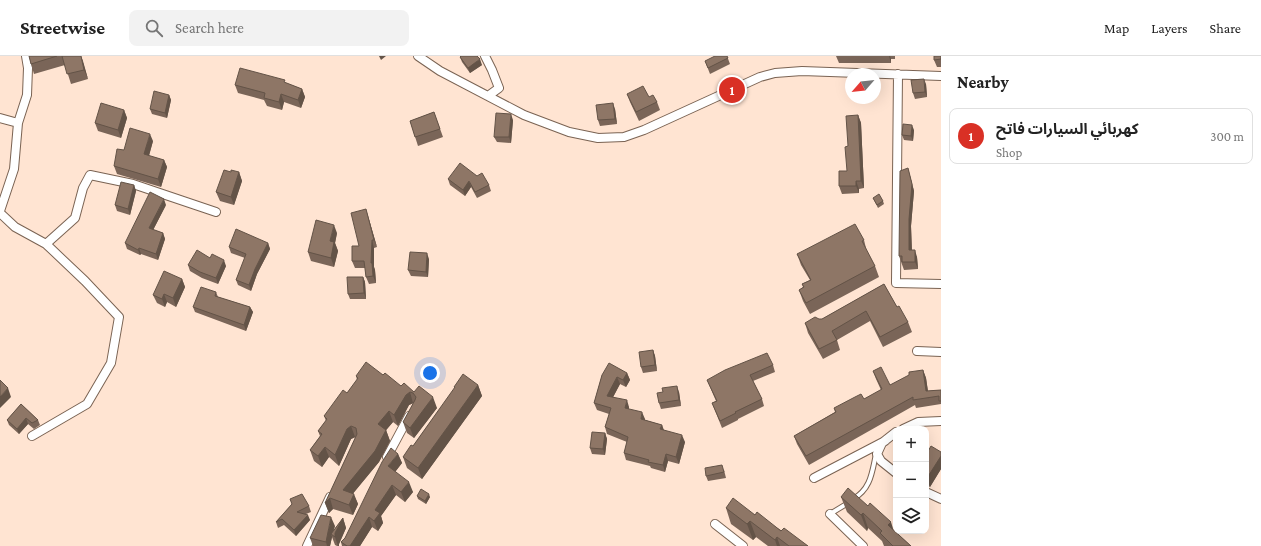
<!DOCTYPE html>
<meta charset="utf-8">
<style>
:root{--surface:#fff;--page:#f2f2f2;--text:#222;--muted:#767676;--line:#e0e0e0;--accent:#d93025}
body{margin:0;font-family:"Crimson Pro","Noto Sans Arabic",serif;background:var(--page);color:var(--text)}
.controls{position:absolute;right:12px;bottom:12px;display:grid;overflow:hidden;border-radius:8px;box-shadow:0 4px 16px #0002}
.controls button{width:36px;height:36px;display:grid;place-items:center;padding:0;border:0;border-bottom:1px solid var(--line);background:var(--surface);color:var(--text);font:20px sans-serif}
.compass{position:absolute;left:845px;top:12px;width:36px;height:36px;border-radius:50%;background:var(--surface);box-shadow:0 4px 16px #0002;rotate:242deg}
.you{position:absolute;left:430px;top:317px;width:14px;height:14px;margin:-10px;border:3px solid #fff;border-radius:50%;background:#1a73e8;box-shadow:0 0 0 6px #1a73e833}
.badge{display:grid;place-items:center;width:26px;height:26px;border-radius:50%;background:var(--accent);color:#fff;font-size:13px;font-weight:700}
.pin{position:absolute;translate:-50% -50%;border:2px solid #fff;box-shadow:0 1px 4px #0006}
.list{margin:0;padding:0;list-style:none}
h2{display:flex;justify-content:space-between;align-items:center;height:52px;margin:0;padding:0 16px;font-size:17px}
h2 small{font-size:13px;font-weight:400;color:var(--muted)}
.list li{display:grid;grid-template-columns:26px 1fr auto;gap:12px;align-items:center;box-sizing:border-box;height:56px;margin:0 8px 8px;padding:0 8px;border:1px solid var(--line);border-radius:8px}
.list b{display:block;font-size:15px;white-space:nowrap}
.list p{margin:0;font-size:13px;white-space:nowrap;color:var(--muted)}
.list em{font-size:13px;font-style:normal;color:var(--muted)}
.icon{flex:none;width:22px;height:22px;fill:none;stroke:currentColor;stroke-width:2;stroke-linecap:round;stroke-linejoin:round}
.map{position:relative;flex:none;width:941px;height:490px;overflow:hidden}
header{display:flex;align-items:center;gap:24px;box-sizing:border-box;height:56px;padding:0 20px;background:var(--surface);border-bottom:1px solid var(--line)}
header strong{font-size:19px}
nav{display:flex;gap:22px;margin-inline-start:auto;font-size:14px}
.search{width:280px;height:36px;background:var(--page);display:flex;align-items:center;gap:10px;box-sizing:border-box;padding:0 14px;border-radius:8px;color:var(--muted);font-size:15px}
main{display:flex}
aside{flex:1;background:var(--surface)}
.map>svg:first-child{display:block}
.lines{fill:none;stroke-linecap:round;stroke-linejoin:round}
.lane-casing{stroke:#7a6353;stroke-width:6}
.street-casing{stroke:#7a6353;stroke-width:10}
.lane{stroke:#fff;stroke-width:4}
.street{stroke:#fff;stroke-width:8}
.wall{fill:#7a6558}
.shaded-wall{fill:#635347}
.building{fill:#8e7666;stroke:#635347}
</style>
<header>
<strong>Streetwise</strong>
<div class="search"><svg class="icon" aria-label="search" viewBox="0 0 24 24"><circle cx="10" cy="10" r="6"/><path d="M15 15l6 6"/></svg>Search here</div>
<nav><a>Map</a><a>Layers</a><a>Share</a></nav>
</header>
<main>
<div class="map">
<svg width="941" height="490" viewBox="0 0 941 490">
<rect width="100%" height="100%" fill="#ffe4d2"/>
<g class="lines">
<defs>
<path id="lane" d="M853 443C871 433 872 416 876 398
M830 458 848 447"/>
<path id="street" d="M418 0 440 15 524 59 569 76 598 82 624 81 644 74 760 21 775 17 802 15 941 20
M485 0 492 14 499 32 488 40
M898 18 896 227 941 228
M0 62 18 67
M0 155 14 113 18 67 27 39 28 12 26 0
M0 157 15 171 46 188 85 225 119 261 111 307 87 348 32 380
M46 188 75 162 83 132 90 119 133 128 216 156
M917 295 941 296
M903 373 918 366 941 365
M896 376 882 387 877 398 881 405 896 417
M387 401 409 360
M814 422 885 385
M926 436 941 443
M830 458 863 490
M715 468 743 490
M307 490 330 441"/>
</defs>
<use href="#lane" class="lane-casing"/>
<use href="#street" class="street-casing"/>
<use href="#lane" class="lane"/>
<use href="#street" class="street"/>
</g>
<path class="wall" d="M29 0H81L88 23 71 28 65 9 34 18 31 8Z
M727 0 730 8 710 18 705 5Z
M836 0H895V3H891V7H839Z
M941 0V11H937L934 4Z
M460 1 482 9 470 17 462 6Z
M286 27 302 33 305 41 301 52 284 46 282 54 267 50 264 44 238 37 235 29Z
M926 28 927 41 915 43 913 37Z
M627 38 649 41 657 46 660 54 639 65 630 46Z
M169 39 171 44 167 62 152 58 150 53Z
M615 53 617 68 600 70 598 64Z
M124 54 127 62 121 82 98 75 95 67Z
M434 56 443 81 418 90 410 65Z
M858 59 861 67 864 132 859 133V137L842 138 839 130 847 115 848 90Z
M513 64 511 87 497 86 494 81Z
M914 74 913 85 904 84 902 79Z
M153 85 149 100 164 104 167 111 161 131 117 118 114 110 124 94Z
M231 116H239L242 125 234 149 220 145 216 136Z
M910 120 914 135 911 170 912 194 917 201 918 213 904 214 899 200Z
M448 123 489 129 491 135 477 142 471 131 465 140 450 129Z
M134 129 136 135 130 159 117 155 115 149Z
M873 142 883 145 884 148 878 152Z
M166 149 153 174 163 177 165 183 158 204 141 198 140 199 127 193 125 187Z
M366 153 377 191 374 192V211L375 214 376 227 369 228 366 221 365 212H355L352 205 359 190Z
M337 177 335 187 338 195 334 211 311 205 308 196Z
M864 184 867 196 875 210 879 221 810 258 803 245 799 234 803 231 802 228 810 224 801 209 797 198Z
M268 187 270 193 257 218 251 235 238 229 236 224 245 202 231 197 229 191Z
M210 202 226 210 218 228 202 222 190 215 188 209Z
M429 203 428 221 411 220 408 214Z
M363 221 365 226 366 243H350L348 238Z
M182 223 185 231 176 251 167 246 165 251 157 247 153 239Z
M884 228 897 251 908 266 912 276 883 291 870 265 837 284 840 294 823 303 808 277 805 267 822 263Z
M216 236 218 241 250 251 253 256 246 275 195 256 193 251Z
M653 294 655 300 657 315 643 317 641 311Z
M773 309 775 316 753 325 762 343 764 350 738 363V364L722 372 712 347 716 345 707 324Z
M923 314 926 322 928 335 941 334V350V348L916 352 915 349 809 409 797 388 794 380 835 356 834 352 864 343 881 334 876 323 873 315 890 329Z
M627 317 630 324 626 331 620 328 613 341 629 351V353L645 363V364L662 369 664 374 685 386 679 408 668 405 665 416 651 412 650 410 626 404 624 397 627 386 607 378 605 371 609 358 597 354 594 347 602 319Z
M383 319 401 330 414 336 437 352 414 382 407 377 403 366 414 347 409 349 398 370 393 366 386 374 390 385 379 406 353 437 358 448 353 459 333 453 329 457 325 447 356 381 351 383 339 410 329 401 322 411 314 405 310 394 320 380 318 375 326 365 324 360 347 337 357 324 356 320Z
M478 329 482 340 422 423 407 412 403 401 413 390 455 332 454 331Z
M679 336 681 350 661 353 659 347Z
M21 348 38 364 40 369 34 373 28 368 19 378 9 369 7 364Z
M605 377 607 383 605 399 592 398 590 392Z
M941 396V413L930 431 926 428V399Z
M398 398 402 407 395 416 413 436 405 446 396 439 381 460 383 467 378 475 372 471 360 490H342L341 486 345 482Z
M724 414 726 422 708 425 706 420Z
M417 440 430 441 426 448 418 443Z
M841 441 893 474 911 490H884L882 485 868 472 867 475 847 456Z
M290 443 309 450 311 456 306 458 310 464 296 480 284 469 278 472 276 466 292 448Z
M726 452 755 459 808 490H768L756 481 753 484 731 468Z
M343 462 346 472 339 488V490H337L335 489 332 481 330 490H313L310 482 335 470 333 475Z"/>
<path class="shaded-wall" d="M81 0 83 5 88 23 84 14Z
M379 0H386L381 4Z
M889 0H890L891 3V7Z
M480 3 482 9 470 17 468 12Z
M924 23 926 28 927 41 925 36Z
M302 33 305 41 301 52 298 44Z
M281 38 284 46 282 54 279 46Z
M169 39 171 44 167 62 165 57Z
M613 47 615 53 617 68 615 63Z
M124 54 127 62 121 82 118 74Z
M511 58 513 64 511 87 509 81Z
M858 59 861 67 864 132 861 125Z
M912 69 914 74 913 85 911 80Z
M150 78 153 85 147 106 144 98Z
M164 104 167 111 161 131 158 123Z
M908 112 914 135 911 170 912 201 909 194Z
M239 116 242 125 234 149 231 141Z
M469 125 471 131 465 140 463 134Z
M856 125 859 133V137L856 130Z
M134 129 136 135 130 159 128 153Z
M164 143 166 149 151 178 149 172Z
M366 153 368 160 377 191 374 184Z
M334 169 337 177 335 187 338 195 334 211 331 202 330 185Z
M163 177 165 183 158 204 156 198Z
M372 184 374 192V211L375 214 376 227 373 220 371 207Z
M268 187 270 193 257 218 251 235 249 229 255 213Z
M139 192 141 198 140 199 138 194Z
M915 194 917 201 918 213 915 206Z
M427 197 429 203 428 221 426 216Z
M224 204 226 210 218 228 216 222Z
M363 221 365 226 366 243 364 237Z
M182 223 185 231 176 251 173 242Z
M164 238 167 246 165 251 162 243Z
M250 251 253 256 246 275 244 269Z
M653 294 655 300 657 315 655 309Z
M923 314 926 322 929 343 926 335Z
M627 317 630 324 626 331 623 324Z
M617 321 620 328 610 347 607 340Z
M478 329 482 340 422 423 418 412Z
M677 330 679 336 681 350 679 344Z
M8 332 11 341 0 352V341Z
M410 336 413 347 409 349 398 370 394 359 406 339Z
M433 341 437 352 414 382 410 372Z
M627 344 629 351 628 359 625 352Z
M389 355 393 366 382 379 378 368Z
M642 356 645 363 643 370 641 363Z
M26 362 28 368 19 378 17 373Z
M662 369 664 376 660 373Z
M351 370 355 381 351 383 339 410 335 399 347 373Z
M386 374 390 385 379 406 347 445 343 434Z
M605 377 607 383 605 399 603 393Z
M682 379 685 386 679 408 676 401Z
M325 391 329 401 322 411 318 400Z
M398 398 402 407 392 420 388 410Z
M666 398 668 405 665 416 663 409Z
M941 400V413L930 431 927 422Z
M409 426 413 436 405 446 401 436Z
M392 429 396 439 381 460 383 467 378 475 374 465 375 454Z
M354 438 358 448 353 459 349 449Z
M429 438 430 441 426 448 425 445Z
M330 442 333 453 329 457 325 447Z
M863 457 868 472 867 475 861 459Z
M308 459 310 464 296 480 294 474Z
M331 461 335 470 332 479 331 478 332 481 330 490H327L326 486Z
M369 461 372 471 360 490H350Z
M343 462 346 472 339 488V490H338L335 481V477Z
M750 465 756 481 753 484 747 468Z
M891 466 896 482 888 469Z
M777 481 780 490H777L775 484Z"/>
<path class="building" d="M29 0H57L31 8Z
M62 0H81L84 14 67 18Z
M461 0H477L480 3 468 12 460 1Z
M715 0H727L728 2 708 12 705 5Z
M934 0H941V3L934 4Z
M240 12 285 24 284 26 302 33 298 44 281 38 279 46 264 42 265 37 235 29Z
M924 23 925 36 913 37 911 24Z
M643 30 649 41 653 39 657 46 636 56 627 38Z
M154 35 169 39 165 57 150 53Z
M101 47 124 54 118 74 95 67Z
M613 47 615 63 598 64 596 49Z
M434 56 440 73 415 81 410 65Z
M496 57 511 58 509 81H494Z
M858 59 861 125H856V130H839V115H847L845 91 848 90 846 60Z
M903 68 912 69 911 80 902 79Z
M130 72 150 78 144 98 164 104 158 123 114 110 117 93 124 94Z
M460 107 477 120 482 117 489 129 475 136 469 125 463 134 448 123Z
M908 112 912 128 909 163V194H915V206H902V200H899L900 115Z
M224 114 231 116V114L239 116 231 141 216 136Z
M121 126 134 129 128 153 115 149Z
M150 136 164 143 149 172 163 177 156 198 139 192 138 194 125 187Z
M879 138 883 145 877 149 873 142Z
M366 153 374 184H372L371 207H372L373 220 366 221 364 205H352V190H359L351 157Z
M316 164 334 169 330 185 334 186 331 202 308 196Z
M855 168 864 184 862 185 875 210 806 247 799 234 804 231 802 228 811 224 797 198Z
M236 173 268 187 255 213 249 229 236 224 246 198 229 191Z
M197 194 210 202 212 198 224 204 216 222 200 216 188 209Z
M410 196 427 197 426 216 408 214Z
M164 215 182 223 173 242 164 238 162 243 153 239Z
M347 221H363L364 237 348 238Z
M884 228 897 251 899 250 908 266 880 281 866 255 832 275 837 284 819 293 805 267 815 261 819 263H822Z
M201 231 216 236 215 240 250 251 244 269 193 251Z
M653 294 655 309 641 311 639 296Z
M767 297 773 309 750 319 762 343 735 356 736 357 720 365 712 347 717 345 707 324 725 314Z
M366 306 383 319 385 317 401 330 404 327 414 336 419 330 433 341 410 372 403 366 415 344 416 341 413 337 410 336 406 339 394 359 389 355 378 368 386 374 375 395 343 434 354 438 349 449 330 442 325 447 357 378 356 372 351 370 347 373 335 399 325 391 318 400 310 394 322 378 318 375 327 363 324 360 343 334 347 337 358 322 356 320Z
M609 307 627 317 623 324 617 321 607 340 627 344 625 352 642 356 641 363 662 369 660 373 682 379 676 401 666 398 663 409 648 406 649 404 624 397 628 381 605 371 611 352 594 347 602 319Z
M881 311 890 329 909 319V316L923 314 926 335 941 334V345H939V340L913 344V341L806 400 794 380 836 356 834 352 855 341 861 338 864 343 882 333 873 315Z
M463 318 478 329 418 412 403 401 411 389 413 390 455 331H454Z
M0 324 8 332 0 341Z
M677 330 679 344 659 347 657 337 663 336 662 332Z
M21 348 38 364 32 367 26 362 17 373 7 364Z
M592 376 605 377 603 393 590 392Z
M931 390 941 396V400L927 422 926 421V399Z
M391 392 398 398 388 410 409 426 401 436 392 429 375 454 380 457 374 465 369 461 350 490H347L341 486 345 482 382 406Z
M722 409 724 416 706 420 705 412Z
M848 432 868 450 870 447 891 466 888 469 911 490H893L880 477 882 475 863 457 861 459 841 441Z
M421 433 429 438 425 445 417 440Z
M302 438 309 450 297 456 308 459 294 474 282 463 276 466 292 448 290 443Z
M733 442 755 459 757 456 781 475 784 472 808 490H789L777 481 775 484 750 465 747 468 726 452Z
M321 459 331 461 326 486 310 482Z
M343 462 335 477V481L331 478Z"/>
</svg>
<div class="controls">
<button>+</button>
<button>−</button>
<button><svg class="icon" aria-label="layers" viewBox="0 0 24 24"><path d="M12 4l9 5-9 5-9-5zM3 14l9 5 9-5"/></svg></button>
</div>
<svg class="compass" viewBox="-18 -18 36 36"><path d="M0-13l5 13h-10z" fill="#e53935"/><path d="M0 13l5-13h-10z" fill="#767676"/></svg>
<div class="you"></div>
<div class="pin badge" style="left:732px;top:34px">1</div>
</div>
<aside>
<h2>Nearby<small></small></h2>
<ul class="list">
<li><span class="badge">1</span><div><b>كهربائي السيارات فاتح</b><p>Shop</p></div><em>300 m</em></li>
</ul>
</aside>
</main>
